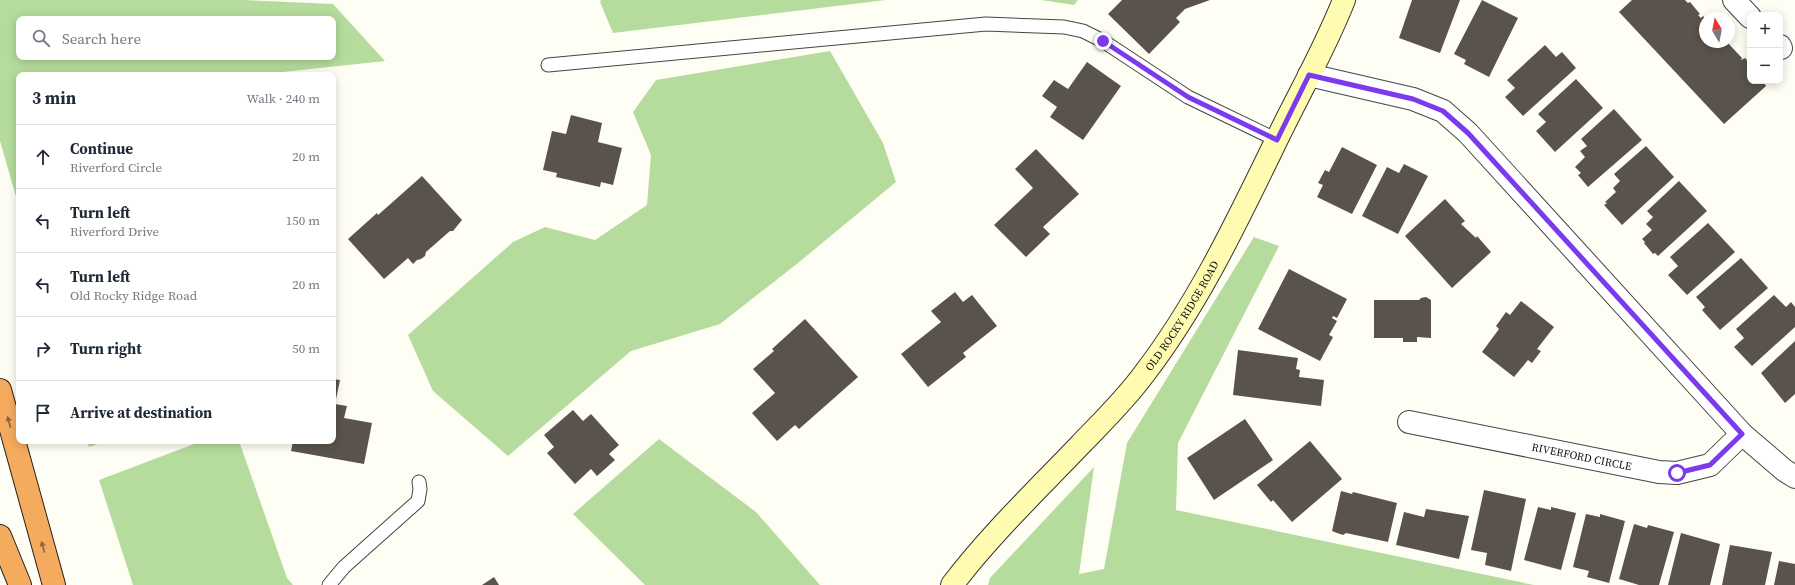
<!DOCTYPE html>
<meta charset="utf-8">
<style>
:root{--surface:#fff;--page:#f6f6f7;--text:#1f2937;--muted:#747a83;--line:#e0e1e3}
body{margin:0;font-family:"Source Serif 4",serif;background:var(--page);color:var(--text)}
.controls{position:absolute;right:12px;top:12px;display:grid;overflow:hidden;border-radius:8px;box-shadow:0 2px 10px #0003}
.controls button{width:36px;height:36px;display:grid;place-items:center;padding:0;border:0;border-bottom:1px solid var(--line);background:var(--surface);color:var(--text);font:20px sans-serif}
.compass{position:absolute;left:1699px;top:12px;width:36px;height:36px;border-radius:50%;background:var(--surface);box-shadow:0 2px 10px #0003;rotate:350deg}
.stop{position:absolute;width:12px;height:12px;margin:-9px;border:3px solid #7c3aed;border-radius:50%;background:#fff}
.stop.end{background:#7c3aed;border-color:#fff;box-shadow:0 1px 4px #0008}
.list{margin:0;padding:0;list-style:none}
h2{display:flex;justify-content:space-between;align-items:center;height:52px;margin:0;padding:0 16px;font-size:17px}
h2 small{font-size:13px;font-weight:400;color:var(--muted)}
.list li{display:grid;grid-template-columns:26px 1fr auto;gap:12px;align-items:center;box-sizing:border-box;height:64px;padding:0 16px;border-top:1px solid var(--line)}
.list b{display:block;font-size:15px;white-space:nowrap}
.list p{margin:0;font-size:13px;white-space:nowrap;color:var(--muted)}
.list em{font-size:13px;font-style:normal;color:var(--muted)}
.icon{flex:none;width:22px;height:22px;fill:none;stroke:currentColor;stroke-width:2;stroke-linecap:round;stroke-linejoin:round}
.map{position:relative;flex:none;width:1795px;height:585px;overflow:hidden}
.search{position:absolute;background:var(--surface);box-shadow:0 2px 10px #0003;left:16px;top:16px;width:320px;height:44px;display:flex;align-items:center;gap:10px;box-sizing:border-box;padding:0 14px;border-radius:8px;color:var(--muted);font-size:15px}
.panel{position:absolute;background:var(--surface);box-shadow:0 2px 10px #0003;left:16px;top:72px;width:320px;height:372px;border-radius:8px}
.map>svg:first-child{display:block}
.forest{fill:#b5dc9c;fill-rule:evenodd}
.building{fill:#5a534d}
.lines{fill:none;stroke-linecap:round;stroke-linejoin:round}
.lane-casing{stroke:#444;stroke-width:15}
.street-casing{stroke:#444;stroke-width:24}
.secondary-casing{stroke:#333;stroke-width:24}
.highway-casing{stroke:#222;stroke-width:24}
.lane{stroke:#fff;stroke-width:13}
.street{stroke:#fff;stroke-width:22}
.secondary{stroke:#fffbb0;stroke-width:22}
.highway{stroke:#f5ab5d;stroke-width:22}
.oneway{fill:#8e663b}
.route{stroke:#7c3aed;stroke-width:5}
.labels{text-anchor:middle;stroke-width:4;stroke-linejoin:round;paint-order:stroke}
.street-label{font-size:11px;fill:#111;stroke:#fff}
</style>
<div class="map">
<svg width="1795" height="585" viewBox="0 0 1795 585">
<rect width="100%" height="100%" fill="#fffef5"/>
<path class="forest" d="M0 0H242L333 4 385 61 255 75H19V207L0 141ZM19 19H333V57H19Z
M601 0H886L613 33 600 2Z
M1041 0H1078L1074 5Z
M830 51 883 143 896 182 798 263 720 324 631 351 508 456 433 391 408 335 513 242 545 227 595 240 647 205 651 155 633 112 656 80Z
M1254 237 1279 246 1178 443 1176 510 1534 585H988L990 578 1094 467 1079 574 1104 569 1127 443Z
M659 439 756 512 820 585H645L573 514Z
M87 441H106L89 447Z
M202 441H239L287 578 293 585H133L99 480Z"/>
<path class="building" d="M1122 0H1210L1185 9 1176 18 1180 22 1149 54 1108 14Z
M1412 0H1460L1440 53 1399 38Z
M1482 0 1518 18 1489 77 1464 64 1466 60 1454 54Z
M1632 0H1685L1688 3 1690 2 1700 14 1698 15 1701 18 1703 16 1705 18V42H1727L1742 58 1741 60 1745 58 1750 63V81H1763L1766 86 1724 124 1619 12Z
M1545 45 1556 57 1562 52 1576 68 1523 116 1505 97 1515 88 1507 80Z
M1087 62 1121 86 1083 140 1050 117 1057 107 1042 96 1054 80 1068 89Z
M1576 79 1603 108 1555 152 1536 131 1546 122 1538 114Z
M1614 109 1642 140 1588 187 1578 175 1581 173 1575 167 1585 157 1580 151 1587 146 1581 139Z
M571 115 602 123 598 142 622 148 613 185 601 182 600 187 556 177 557 173 543 170 552 131 566 134Z
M1646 146 1674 177 1622 225 1604 205 1607 203 1605 202 1616 192 1613 188 1620 181 1614 174Z
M1342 147 1377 165 1352 214 1317 197 1323 185 1318 183 1325 170 1329 172Z
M1036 149 1079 194 1043 227 1050 234 1026 257 994 225 1033 188 1015 169Z
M1404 164 1428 176 1398 234 1362 216 1387 167 1399 173Z
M422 176 462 220 453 231H450L426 252 425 256 421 259 417 260 413 264 408 258 384 279 348 239 377 213 378 215Z
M1679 181 1707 211 1658 256 1655 253 1653 254 1644 243 1645 242 1642 239 1652 230 1646 224 1653 217 1647 211Z
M1445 199 1465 221 1461 224 1476 238 1477 236 1491 252 1452 288 1405 236Z
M1708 223 1735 252 1687 295 1668 275 1678 266 1670 257Z
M1741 258 1768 288 1720 330 1702 310 1705 307 1696 297Z
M1289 269 1347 299 1337 318 1333 316 1332 318 1337 321 1329 335 1333 337 1320 361 1258 329Z
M955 292 963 302 972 295 997 326 963 353 966 357 928 387 901 354 941 322 931 311Z
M1774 295 1786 307 1791 302 1795 307V327L1752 366 1734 347 1744 338 1736 329Z
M1426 297 1431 300V338L1417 337V342H1403V338H1374V300H1419L1421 298Z
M1521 301 1554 327 1537 349 1541 351 1532 363 1528 360 1514 377 1482 352 1499 329 1496 326 1506 312 1510 315Z
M805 319 858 377 799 429 795 425 777 441 752 413 775 393 753 369 774 351 772 349Z
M1795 341V394L1785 403 1761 373Z
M1238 350 1298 358 1296 369 1300 370 1299 377 1324 380 1321 406 1233 395Z
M333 379 340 380 335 404 347 406 344 418 372 423 364 464 291 451 293 441H333Z
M573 410 583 421 591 414 619 445 609 454 615 460 597 476 591 469 575 484 547 453 554 447 544 435Z
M1245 419 1273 460 1214 500 1187 458Z
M1310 441 1342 479 1292 522 1273 500 1271 502 1257 485Z
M1484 490 1526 499 1511 571 1485 565 1487 553 1471 550Z
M1341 491 1352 494 1353 492 1397 503 1388 542 1346 533 1343 535 1337 533 1332 531Z
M1538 507 1551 510V507L1576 513 1561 570 1524 560Z
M1426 509 1469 516 1459 559 1396 545 1404 512 1424 517Z
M1586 514 1600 517V514L1625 521 1609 583 1587 577 1589 571 1573 567Z
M1634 524 1647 528 1648 525 1674 532 1659 585H1639L1619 579Z
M1681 533 1720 544 1710 585H1668Z
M1730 545 1772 552 1765 585H1722Z
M1779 561 1795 564V585H1774Z
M494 577 499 585H482Z"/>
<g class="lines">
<defs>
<path id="lane" d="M548 65 986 24 1064 27 1083 31 1103 41 1188 97 1277 140
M329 585 344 567 418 501 420 489 419 482"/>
<g id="street">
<path d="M1734 0 1750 17"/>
<path d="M1780 46 1781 48"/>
<path d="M1309 75 1413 99 1443 111 1468 133 1742 434 1784 470 1795 477"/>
<path id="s1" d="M1409 422 1659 472 1677 473 1710 465 1742 434"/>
</g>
<g id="secondary">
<path id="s2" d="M952 585C990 535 1036 491 1080 445 1102 422 1125 400 1144 374 1200 301 1239 217 1279 135 1301 90 1326 46 1344 0"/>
</g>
<path id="highway" d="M0 390 54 585
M0 536 20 585"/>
</defs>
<use href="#lane" class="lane-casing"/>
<use href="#street" class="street-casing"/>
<use href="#secondary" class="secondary-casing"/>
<use href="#highway" class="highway-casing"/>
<use href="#lane" class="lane"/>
<use href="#street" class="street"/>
<use href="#secondary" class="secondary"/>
<use href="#highway" class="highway"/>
</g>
<defs><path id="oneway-solid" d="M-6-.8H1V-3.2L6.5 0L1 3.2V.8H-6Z"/></defs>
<g class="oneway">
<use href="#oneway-solid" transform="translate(9 422) rotate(-105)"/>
<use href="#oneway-solid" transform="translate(43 547) rotate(-105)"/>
</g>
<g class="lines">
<path class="route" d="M1103 41 1188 97 1277 140 1309 75 1413 99 1443 111 1468 133 1742 434 1710 465 1677 473"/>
</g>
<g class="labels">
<g class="street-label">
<text dy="4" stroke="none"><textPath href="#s2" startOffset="355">OLD ROCKY RIDGE ROAD</textPath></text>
<text dy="4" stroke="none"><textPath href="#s1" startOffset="176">RIVERFORD CIRCLE</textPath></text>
</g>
</g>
</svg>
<div class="controls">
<button>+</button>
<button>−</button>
</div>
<svg class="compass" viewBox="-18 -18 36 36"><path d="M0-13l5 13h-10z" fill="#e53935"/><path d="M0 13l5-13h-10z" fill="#747a83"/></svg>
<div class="stop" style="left:1677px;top:473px"></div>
<div class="stop end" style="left:1103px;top:41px"></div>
<div class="search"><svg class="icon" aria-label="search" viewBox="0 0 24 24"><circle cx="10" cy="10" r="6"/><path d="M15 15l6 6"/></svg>Search here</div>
<section class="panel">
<h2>3 min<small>Walk · 240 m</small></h2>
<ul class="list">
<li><svg class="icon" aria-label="ahead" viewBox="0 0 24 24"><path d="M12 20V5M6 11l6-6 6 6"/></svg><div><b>Continue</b><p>Riverford Circle</p></div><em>20 m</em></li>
<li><svg class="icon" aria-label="left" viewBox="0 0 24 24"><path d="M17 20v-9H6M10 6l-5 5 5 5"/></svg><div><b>Turn left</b><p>Riverford Drive</p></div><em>150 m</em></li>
<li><svg class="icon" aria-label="left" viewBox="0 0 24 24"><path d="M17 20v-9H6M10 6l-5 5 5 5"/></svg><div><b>Turn left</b><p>Old Rocky Ridge Road</p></div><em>20 m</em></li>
<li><svg class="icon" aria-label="right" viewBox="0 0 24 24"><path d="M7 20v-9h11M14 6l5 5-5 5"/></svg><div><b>Turn right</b></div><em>50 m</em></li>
<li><svg class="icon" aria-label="arrive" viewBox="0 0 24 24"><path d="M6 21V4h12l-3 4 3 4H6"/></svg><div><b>Arrive at destination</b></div></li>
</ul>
</section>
</div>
